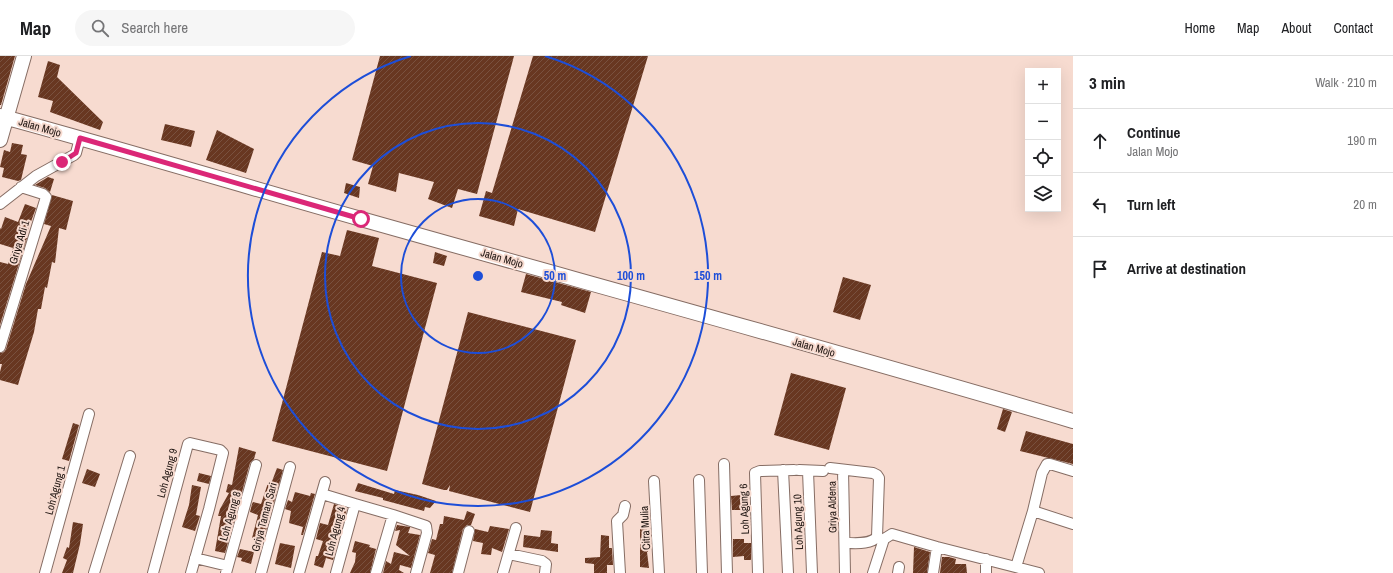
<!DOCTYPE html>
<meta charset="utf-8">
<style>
:root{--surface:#fff;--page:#f6f6f6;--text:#202124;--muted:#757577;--line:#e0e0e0}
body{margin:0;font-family:"Archivo Narrow",sans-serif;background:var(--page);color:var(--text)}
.controls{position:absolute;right:12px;top:12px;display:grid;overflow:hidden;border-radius:0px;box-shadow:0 4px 16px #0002}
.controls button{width:36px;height:36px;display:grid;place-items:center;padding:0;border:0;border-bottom:1px solid var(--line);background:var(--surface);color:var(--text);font:20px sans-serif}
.stop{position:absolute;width:12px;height:12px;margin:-9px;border:3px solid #db2777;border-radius:50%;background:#fff}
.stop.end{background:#db2777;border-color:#fff;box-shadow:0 1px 4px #0008}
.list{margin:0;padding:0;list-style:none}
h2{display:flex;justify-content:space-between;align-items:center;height:52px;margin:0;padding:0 16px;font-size:17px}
h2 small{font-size:13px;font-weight:400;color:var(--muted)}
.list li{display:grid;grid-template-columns:26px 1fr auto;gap:12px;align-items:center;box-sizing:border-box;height:64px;padding:0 16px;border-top:1px solid var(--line)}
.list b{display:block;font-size:15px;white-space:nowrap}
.list p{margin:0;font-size:13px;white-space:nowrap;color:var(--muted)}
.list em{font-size:13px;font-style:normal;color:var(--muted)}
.icon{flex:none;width:22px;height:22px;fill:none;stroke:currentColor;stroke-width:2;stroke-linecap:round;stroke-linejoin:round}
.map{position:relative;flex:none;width:1073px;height:517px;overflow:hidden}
header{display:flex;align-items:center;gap:24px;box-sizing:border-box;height:56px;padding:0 20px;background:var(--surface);border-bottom:1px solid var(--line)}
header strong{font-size:19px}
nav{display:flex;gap:22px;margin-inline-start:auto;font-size:14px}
.search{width:280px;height:36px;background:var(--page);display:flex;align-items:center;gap:10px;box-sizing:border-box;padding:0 14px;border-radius:22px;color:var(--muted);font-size:15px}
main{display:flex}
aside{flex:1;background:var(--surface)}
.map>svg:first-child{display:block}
.building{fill:url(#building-hatch)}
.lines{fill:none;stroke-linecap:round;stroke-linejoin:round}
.street-casing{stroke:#866d64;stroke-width:12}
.secondary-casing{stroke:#866d64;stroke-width:16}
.street{stroke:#fff;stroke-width:10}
.secondary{stroke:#fff;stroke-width:14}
.route{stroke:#db2777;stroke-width:5}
.ring{fill:none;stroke:#1d4ed8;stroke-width:2}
.labels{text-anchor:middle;stroke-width:4;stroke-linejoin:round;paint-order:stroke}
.street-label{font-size:11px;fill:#1f1511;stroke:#f7dbd0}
.centre{fill:#1d4ed8;stroke:#f7dbd0;stroke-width:2}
.ring-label{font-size:12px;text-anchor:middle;font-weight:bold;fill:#1d4ed8;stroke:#f7dbd0;stroke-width:4;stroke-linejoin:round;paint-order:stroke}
</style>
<header>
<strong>Map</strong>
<div class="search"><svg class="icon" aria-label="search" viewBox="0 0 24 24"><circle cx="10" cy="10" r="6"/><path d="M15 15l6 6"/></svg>Search here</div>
<nav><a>Home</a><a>Map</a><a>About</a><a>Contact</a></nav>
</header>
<main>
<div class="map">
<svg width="1073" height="517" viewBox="0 0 1073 517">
<defs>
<pattern id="building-hatch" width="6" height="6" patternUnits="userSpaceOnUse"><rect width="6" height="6" fill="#683721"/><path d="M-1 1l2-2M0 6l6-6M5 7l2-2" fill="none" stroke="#79513f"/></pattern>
</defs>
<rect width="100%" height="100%" fill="#f7dbd0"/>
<path class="building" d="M0 0H15L1 49H0Z
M380 0H514L477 138 458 133 452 152 428 143 434 126 399 117 396 136 368 128 373 110 352 104Z
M533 0H648L595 176 518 153 514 170 479 160 486 135 492 137Z
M48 5 60 9 57 21 103 66 100 74 50 56 53 45 38 41Z
M165 68 195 75 191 91 161 84Z
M217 74 254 93 246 117 206 104Z
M12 87 23 89 21 98 27 99 21 124 18 125 2 121 4 112 0 111 4 94 10 96Z
M48 121 54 123 50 136 45 132 35 129Z
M346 127 360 131 359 142 344 137Z
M52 139 73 145 66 174 59 172 55 207 52 206 47 232 45 231 41 253H38L34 276 18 329 0 324V316L2 308H0V297L4 296 6 293 26 228 51 170 44 168Z
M25 148 36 152 25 182H27L0 269V206L8 208 13 192 0 188V172L1 173 5 161 18 166Z
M347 174 379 182 372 210 437 227 387 415 272 385 322 196 340 200Z
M435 196 447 200 444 210 433 207Z
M526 218 591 236 585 257 561 249 562 246 521 236Z
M843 221 871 229 860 264 833 256Z
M468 256 576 284 530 456 449 435 450 429 447 434H444L422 428Z
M791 317 846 332 829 394 774 379Z
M1003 353 1012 356 1005 376 997 373Z
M73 367 79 369 69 405 62 403Z
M1026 375 1073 388V408L1020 395Z
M239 391 256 396 254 403 250 407 225 497 215 495 221 460H218L220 453 229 437 226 436 228 428 232 429Z
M277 412 283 414 273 450 267 448 263 470 267 471 263 485 252 482 258 459 250 456 252 448 253 446 261 448 268 427 271 428Z
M87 413 100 418 95 431 82 427Z
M199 417 211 420 209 428 197 425Z
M358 427 394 438 395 434 418 439 436 445 430 452 425 451 424 455 383 444V442L355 435Z
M192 429 201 431 196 459 200 460 195 475 182 471 189 449Z
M52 432 61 434 57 448 49 447Z
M295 436 310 440 311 437 315 438 303 479H301L303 471 289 467 291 455 285 453 288 444 292 446Z
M741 439 742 454H732L731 440Z
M334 448 347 452 343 468 338 467 330 492 336 493 333 504 326 502 323 512 314 509 316 500H318L323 485 316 483 320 467 328 469Z
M467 455 475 458 471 469H467L463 473 452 517H430L435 499 428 497 432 483 436 484 440 468H443L444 460 464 464Z
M647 464 648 496H647L649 512 640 511V465Z
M73 466 83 468 80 488 73 517H62L67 504 63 502 67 491 69 492Z
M397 469 410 471V472L408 477 420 479 411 512 400 509 399 514 404 517H383L386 505 391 508 394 496 410 500 396 489 400 474 395 475Z
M490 470 509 473 502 496 492 492 491 499 481 498 483 487 473 485 475 473 488 476Z
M541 474 552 475 551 487 558 488V496L523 491 524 479 540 481Z
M601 479 609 480V492H612L613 509H607V517H594V508L585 507V502L600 501Z
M733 483H744V487H751V504H744V500L733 501Z
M355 485 370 489 369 491 376 493 370 517H350L355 506 356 497 352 496Z
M280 487 295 490 291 512 275 508Z
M914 491 930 496 927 517H913Z
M240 493 254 496 251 508 241 505 242 502 237 501Z
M942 501H949L956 503 955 508H966L967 517H940Z"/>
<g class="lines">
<defs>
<path id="street" d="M0 148 36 120 74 99 76 97 80 82
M0 291 46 141 43 138 21 131
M724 408 727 517
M830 412 873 417 877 419 879 422 877 481C870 489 855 487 845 487
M783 414 788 517
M799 414 823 415
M843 414 845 517
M808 415 812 517
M1073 415 1050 408H1047L1042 417 1033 455 1073 468
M699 424 702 517
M654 425 659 517
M322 438 355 448 336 517
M355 448 393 459 426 470 427 477 416 517
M509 498 542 505 546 508 545 517
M195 502 228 510
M1016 511 1033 455
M45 517 89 358
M94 517 130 400
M153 517 188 388 190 387 220 394 223 397 209 453 191 517
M226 517 256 409
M261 517 290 411
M299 517 325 426
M376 517 393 459
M458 517 469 475
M503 517 516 472
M620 517 617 465 623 459 625 450
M758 517 755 417 760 415 794 414
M873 517 884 483 892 478 937 491 1039 517
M898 517 899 511
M933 517 937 491
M986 517V503"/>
<path id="secondary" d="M0 60C121 93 241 129 361 163 598 230 837 295 1073 365
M0 84 24 0"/>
</defs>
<use href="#street" class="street-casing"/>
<use href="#secondary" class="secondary-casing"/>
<use href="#street" class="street"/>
<use href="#secondary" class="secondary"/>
</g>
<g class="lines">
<path class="route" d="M62 106 76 97 80 82 361 163"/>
</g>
<g class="ring">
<circle cx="478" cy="220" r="77"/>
<circle cx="478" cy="220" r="153"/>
<path d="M545 0A230 230 0 1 1 411 0"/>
</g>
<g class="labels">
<g class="street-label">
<text transform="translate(40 71) rotate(16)" y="4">Jalan Mojo</text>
<text transform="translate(19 186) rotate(-73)" y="4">Griya Adi 1</text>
<text transform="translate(502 202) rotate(16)" y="4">Jalan Mojo</text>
<text transform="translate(814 291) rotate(16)" y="4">Jalan Mojo</text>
<text transform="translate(167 417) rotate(-75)" y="4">Loh Agung 9</text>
<text transform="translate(55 434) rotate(-75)" y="4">Loh Agung 1</text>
<text transform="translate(832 451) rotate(-91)" y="4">Griya Aldena</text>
<text transform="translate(744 453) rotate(-92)" y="4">Loh Agung 6</text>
<text transform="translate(230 460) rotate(-74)" y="4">Loh Agung 8</text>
<text transform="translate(264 461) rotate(-75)" y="4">Griya Taman Sari</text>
<text transform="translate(798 466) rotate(-92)" y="4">Loh Agung 10</text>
<text transform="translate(645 472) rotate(-93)" y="4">Citra Mulia</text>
<text transform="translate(335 475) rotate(-75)" y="4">Loh Agung 4</text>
</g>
</g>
<circle cx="478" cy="220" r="6" class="centre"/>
<g class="ring-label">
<text x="555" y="224">50 m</text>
<text x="631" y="224">100 m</text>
<text x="708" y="224">150 m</text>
</g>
</svg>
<div class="controls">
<button>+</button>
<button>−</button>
<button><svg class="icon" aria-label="locate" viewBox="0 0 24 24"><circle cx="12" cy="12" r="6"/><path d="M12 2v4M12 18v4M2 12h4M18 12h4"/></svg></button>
<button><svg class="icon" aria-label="layers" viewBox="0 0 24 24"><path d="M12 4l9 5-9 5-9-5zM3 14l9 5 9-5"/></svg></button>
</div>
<div class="stop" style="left:361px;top:163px"></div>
<div class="stop end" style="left:62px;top:106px"></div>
</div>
<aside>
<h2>3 min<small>Walk · 210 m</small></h2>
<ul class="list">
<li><svg class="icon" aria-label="ahead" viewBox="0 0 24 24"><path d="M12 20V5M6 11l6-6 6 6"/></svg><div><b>Continue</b><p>Jalan Mojo</p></div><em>190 m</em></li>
<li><svg class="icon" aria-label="left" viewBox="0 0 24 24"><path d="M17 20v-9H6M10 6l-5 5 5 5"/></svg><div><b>Turn left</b></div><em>20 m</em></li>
<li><svg class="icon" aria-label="arrive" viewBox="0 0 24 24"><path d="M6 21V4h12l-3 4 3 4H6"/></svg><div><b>Arrive at destination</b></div></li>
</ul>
</aside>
</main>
